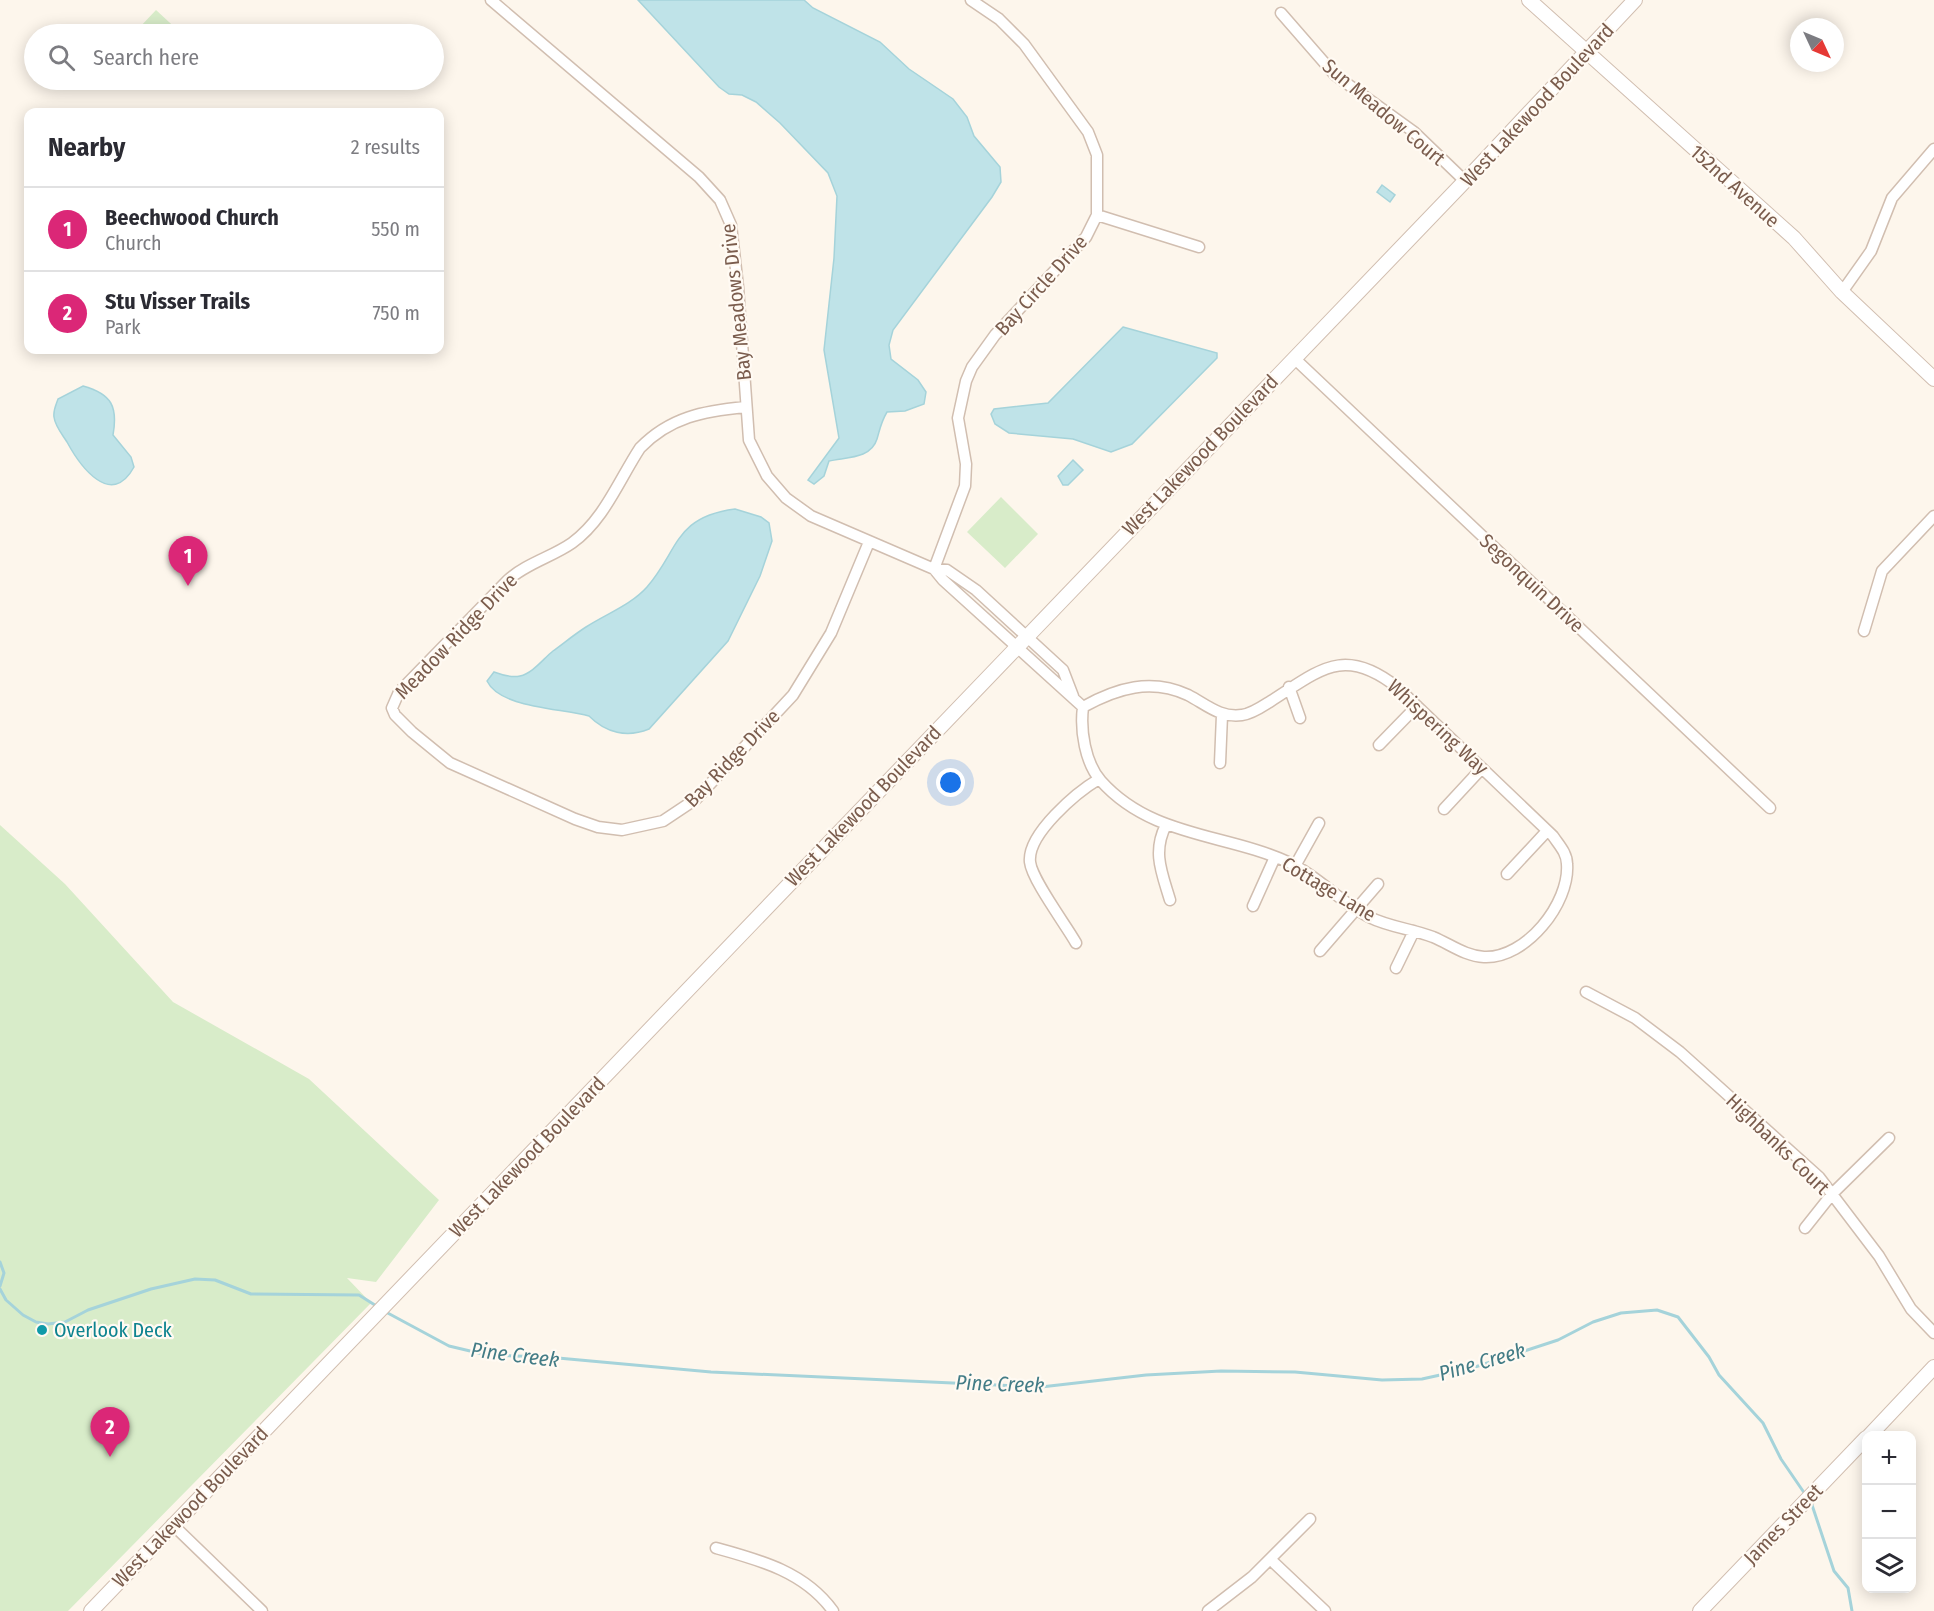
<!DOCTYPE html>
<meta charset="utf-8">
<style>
:root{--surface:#fff;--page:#f7f7f7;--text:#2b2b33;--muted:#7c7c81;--line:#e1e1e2;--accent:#db2777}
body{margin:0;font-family:"Fira Sans Condensed",sans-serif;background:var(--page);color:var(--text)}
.controls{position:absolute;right:18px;bottom:18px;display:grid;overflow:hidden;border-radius:12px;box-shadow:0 3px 15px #0003}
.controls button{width:54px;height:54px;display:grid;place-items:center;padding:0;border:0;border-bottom:2px solid var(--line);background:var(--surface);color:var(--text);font:30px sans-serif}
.compass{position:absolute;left:1790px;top:18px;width:54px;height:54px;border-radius:50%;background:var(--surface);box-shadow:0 3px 15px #0003;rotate:134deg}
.you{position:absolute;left:951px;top:783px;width:21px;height:21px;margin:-15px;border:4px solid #fff;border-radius:50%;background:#1a73e8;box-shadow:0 0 0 9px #1a73e833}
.badge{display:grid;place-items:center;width:39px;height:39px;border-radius:50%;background:var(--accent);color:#fff;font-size:20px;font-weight:700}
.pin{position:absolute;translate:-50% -50px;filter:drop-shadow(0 2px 3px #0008)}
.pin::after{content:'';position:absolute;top:32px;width:21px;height:18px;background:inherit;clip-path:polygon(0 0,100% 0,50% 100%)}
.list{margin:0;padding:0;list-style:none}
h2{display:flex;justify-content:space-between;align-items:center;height:78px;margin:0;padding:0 24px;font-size:26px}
h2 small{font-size:20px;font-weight:400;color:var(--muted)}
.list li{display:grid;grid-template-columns:39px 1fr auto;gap:18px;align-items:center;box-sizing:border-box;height:84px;padding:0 24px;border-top:2px solid var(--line)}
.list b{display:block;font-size:22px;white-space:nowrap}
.list p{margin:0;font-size:20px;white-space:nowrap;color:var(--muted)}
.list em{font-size:20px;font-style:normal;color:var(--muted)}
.icon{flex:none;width:33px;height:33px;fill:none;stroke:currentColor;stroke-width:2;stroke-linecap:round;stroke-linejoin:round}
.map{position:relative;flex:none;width:1934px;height:1611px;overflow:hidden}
.search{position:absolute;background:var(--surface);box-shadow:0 3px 15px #0003;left:24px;top:24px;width:420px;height:66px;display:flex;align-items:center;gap:15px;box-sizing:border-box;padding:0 21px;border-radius:33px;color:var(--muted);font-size:22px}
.panel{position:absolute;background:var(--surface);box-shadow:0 3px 15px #0003;left:24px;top:108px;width:420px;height:246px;border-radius:12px}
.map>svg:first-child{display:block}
.green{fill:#d8ecc9}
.water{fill:#bfe3e8;stroke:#a5d3da;stroke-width:1.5}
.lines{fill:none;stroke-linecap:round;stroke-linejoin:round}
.stream{stroke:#a5d3da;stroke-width:3}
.minor-casing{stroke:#d1beb0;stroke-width:13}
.tertiary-casing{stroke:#d1beb0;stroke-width:16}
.minor{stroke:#fff;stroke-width:10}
.tertiary{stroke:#fff;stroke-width:14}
.culture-dot{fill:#0f9aa8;stroke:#fffaf3;stroke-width:2}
.labels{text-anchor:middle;stroke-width:4.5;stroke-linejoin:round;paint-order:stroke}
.street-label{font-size:20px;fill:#7a5c4d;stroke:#fffaf3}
.culture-label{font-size:20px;fill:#0d838f;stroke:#fffaf3;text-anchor:start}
.water-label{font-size:21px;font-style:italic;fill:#437c86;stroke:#fffaf3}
</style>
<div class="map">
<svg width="1934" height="1611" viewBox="0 0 1934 1611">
<rect width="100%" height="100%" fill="#fdf6ec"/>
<path class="green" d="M156 10 182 34H145L139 28Z
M1001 497 1038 534 1005 568 967 532Z
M0 825 65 884 173 1002 309 1079 439 1200 376 1282 347 1278 371 1303 68 1611H0Z"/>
<path class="water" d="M638 0H804L813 8 880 42 909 69 953 99 967 117 974 136 1000 167 1001 182 992 197 893 330 889 345 891 359 918 380 926 392 924 404 905 411 887 412C881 422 880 429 877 439 871 459 846 457 829 461L824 476 814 484 808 480 839 438 824 350 834 258 837 196 828 173 780 123 756 102 742 95 729 94 719 87Z
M1382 185 1395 195 1390 202 1377 192Z
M1123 327 1217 353V358L1132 444 1111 452 1073 439 1009 433 995 424 991 414 994 409 1048 403Z
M83 386C112 394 118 407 113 435L131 457 134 467C111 509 80 466 67 442 62 434 55 426 54 417 53 410 56 405 58 399Z
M1073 460 1083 470 1068 485H1063L1058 476Z
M735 509 761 517 769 523 772 541 760 576 728 641 649 729C627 738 606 733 589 716 560 708 500 708 487 681L494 672C502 675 511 678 520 676 533 673 543 659 553 651 564 643 575 634 586 627 606 614 631 605 647 587 679 550 674 517 735 509Z"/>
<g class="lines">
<path class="stream" d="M0 1262 4 1273 0 1286
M0 1289 6 1300 23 1315 36 1322 48 1324 65 1322 88 1310 151 1289 195 1279 215 1280 251 1294 359 1295 378 1307
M384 1311 449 1346 487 1355 547 1357 711 1372 1041 1387 1146 1375 1221 1371 1295 1372 1382 1380 1422 1379 1472 1368 1558 1340 1593 1322 1621 1313 1657 1310 1678 1317 1709 1357 1719 1375 1763 1423 1781 1459 1805 1494
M1811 1502 1834 1571 1848 1588 1852 1611"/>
<defs>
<path id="minor" d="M491 0 699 177 720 200 731 225 738 287 749 440 767 476 786 498 811 516 934 569 947 570 976 590 1063 670 1073 696
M1281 13 1335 75 1414 132 1465 181
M1097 215 1199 247
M1842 292 1871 251 1892 198 1934 149
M1294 358 1770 808
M745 407C704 411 670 417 640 448 619 480 604 520 572 543 552 557 527 563 508 580L399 692 392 708 395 715 412 732 450 763 575 819 598 827 622 830 663 821 696 799 793 695 831 633 869 542
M934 569 943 580 1083 707C1080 730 1085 763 1101 781 1152 838 1226 833 1290 863 1319 877 1340 902 1369 917 1389 927 1412 929 1433 937 1450 944 1465 956 1484 957 1526 959 1570 903 1567 864 1567 853 1559 845 1553 836L1398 688C1344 645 1320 670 1271 701 1263 706 1252 714 1242 715 1220 718 1207 705 1188 695 1151 678 1117 688 1083 707
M934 569 965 486 966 464 958 418 966 381 972 367 995 335 1086 237 1097 215V155L1088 132 1024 44 999 19 971 0
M1864 631 1882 571 1934 516
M1289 687 1300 718
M1379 745 1417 706
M1220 763 1222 715
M1444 809 1482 768
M1166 825C1152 852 1162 873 1170 900
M1295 866 1319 823
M1507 874 1547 831
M1253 906 1275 857
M1076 943C1066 925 1032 880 1030 862 1027 834 1077 792 1099 779
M1320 951 1378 884
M1396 968 1414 931
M1586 992 1635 1018 1680 1052 1819 1177 1879 1256 1911 1309 1934 1333
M1805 1228 1832 1194 1889 1138
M172 1524 262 1611
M716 1548C760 1560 805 1572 833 1611
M1270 1559 1325 1611
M1208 1611 1252 1577 1310 1519"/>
<path id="tertiary" d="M1529 0 1794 238 1842 292 1934 379
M1869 1436 1934 1367
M91 1611 1465 181 1635 0
M1700 1611 1866 1438"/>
</defs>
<use href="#minor" class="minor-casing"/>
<use href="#tertiary" class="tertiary-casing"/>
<use href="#minor" class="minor"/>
<use href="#tertiary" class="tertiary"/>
</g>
<circle class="culture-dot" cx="42" cy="1330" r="6"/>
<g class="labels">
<g class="street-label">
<text transform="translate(1537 105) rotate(-47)" y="7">West Lakewood Boulevard</text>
<text transform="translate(1384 112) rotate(40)" y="7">Sun Meadow Court</text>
<text transform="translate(1735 186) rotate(42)" y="7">152nd Avenue</text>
<text transform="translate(1041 285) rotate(-48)" y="7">Bay Circle Drive</text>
<text transform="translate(736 302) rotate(-96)" y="7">Bay Meadows Drive</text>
<text transform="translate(1200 455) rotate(-46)" y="7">West Lakewood Boulevard</text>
<text transform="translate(1532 583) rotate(43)" y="7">Segonquin Drive</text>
<text transform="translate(456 636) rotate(-46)" y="7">Meadow Ridge Drive</text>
<text transform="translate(1438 727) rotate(43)" y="7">Whispering Way</text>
<text transform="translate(732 758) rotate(-46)" y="7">Bay Ridge Drive</text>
<text transform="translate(863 806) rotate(-46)" y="7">West Lakewood Boulevard</text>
<text transform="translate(1329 889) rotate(31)" y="7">Cottage Lane</text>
<text transform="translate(1778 1144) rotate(44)" y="7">Highbanks Court</text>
<text transform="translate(527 1157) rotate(-46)" y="7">West Lakewood Boulevard</text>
<text transform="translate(190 1507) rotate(-46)" y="7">West Lakewood Boulevard</text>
<text transform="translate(1783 1524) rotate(-46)" y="7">James Street</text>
</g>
<g class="culture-label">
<text x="54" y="1337">Overlook Deck</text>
</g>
<g class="water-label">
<text transform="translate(515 1355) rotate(7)" y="7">Pine Creek</text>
<text transform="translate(1482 1362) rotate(-16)" y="7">Pine Creek</text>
<text transform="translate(1000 1384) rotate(2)" y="7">Pine Creek</text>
</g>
</g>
</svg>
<div class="controls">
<button>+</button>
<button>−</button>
<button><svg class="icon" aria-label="layers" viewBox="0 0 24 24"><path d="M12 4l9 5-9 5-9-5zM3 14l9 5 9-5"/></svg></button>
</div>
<svg class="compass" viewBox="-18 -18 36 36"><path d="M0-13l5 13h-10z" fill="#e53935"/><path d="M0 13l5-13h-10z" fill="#7c7c81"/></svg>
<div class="you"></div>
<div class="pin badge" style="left:188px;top:586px">1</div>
<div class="pin badge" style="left:110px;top:1457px">2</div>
<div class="search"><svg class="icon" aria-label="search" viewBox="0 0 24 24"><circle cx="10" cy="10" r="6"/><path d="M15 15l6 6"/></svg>Search here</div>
<section class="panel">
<h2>Nearby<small>2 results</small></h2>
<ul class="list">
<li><span class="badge">1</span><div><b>Beechwood Church</b><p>Church</p></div><em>550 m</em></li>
<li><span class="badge">2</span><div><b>Stu Visser Trails</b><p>Park</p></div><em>750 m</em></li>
</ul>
</section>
</div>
